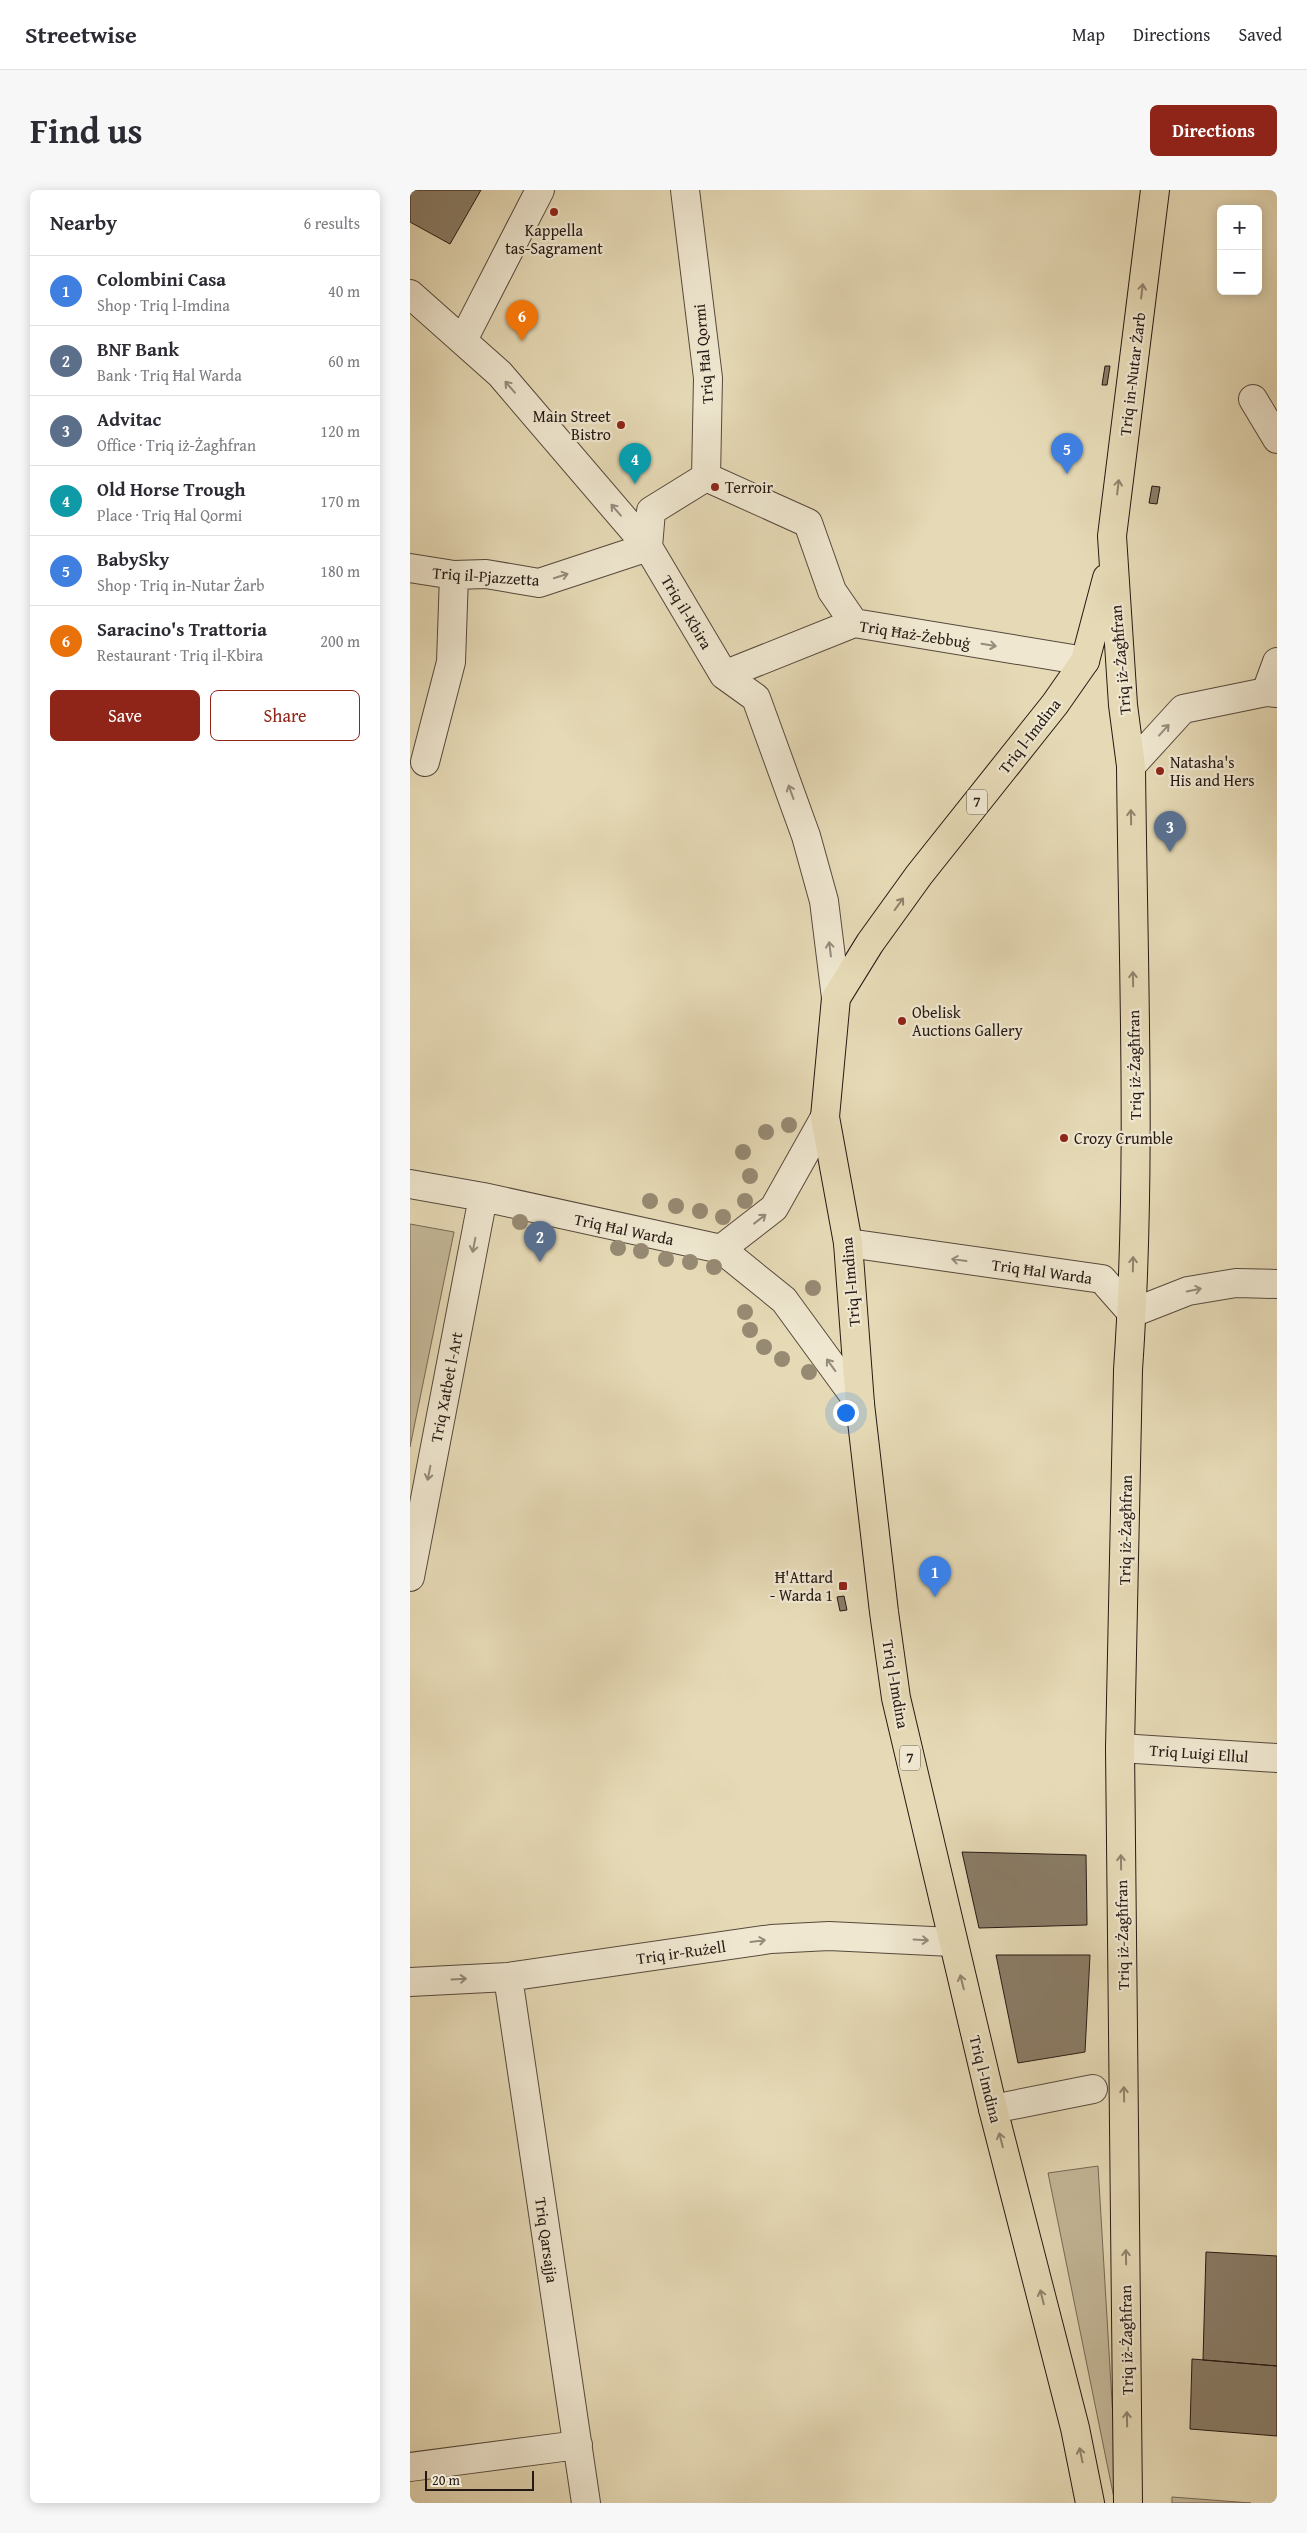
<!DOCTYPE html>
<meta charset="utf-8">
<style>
:root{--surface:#fff;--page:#f7f7f7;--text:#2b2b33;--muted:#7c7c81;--line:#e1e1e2;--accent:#8f2418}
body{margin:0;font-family:"Gentium Book Plus",serif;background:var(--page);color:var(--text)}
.controls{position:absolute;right:15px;top:15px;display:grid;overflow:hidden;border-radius:8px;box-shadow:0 2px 12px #0003}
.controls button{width:45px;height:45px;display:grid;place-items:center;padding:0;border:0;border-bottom:1px solid var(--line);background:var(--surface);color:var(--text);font:25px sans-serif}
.scale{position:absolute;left:15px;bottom:12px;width:109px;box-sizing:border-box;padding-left:5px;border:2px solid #261914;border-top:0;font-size:14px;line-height:18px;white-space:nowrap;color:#261914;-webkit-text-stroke:4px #efe7d0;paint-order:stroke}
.you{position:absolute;left:435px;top:1222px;width:18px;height:18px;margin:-12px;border:4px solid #fff;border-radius:50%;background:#1a73e8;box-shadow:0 0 0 8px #1a73e833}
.badge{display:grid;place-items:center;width:32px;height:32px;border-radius:50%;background:var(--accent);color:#fff;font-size:16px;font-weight:700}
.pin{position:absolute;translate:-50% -41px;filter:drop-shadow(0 1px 2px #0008)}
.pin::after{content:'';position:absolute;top:26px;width:18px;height:15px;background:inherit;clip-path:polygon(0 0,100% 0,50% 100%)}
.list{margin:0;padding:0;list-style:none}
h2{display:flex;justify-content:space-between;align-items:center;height:65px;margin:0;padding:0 20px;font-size:21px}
h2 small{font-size:16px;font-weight:400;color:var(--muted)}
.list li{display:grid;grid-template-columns:32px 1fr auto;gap:15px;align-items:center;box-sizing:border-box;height:70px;padding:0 20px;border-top:1px solid var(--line)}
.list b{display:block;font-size:19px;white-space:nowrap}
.list p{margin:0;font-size:16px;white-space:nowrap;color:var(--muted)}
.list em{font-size:16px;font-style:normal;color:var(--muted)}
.actions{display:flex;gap:10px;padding:15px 20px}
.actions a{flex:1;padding:11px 0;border:1px solid var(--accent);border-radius:8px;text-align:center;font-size:18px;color:var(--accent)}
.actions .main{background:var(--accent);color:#fff}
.map{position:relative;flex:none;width:867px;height:2313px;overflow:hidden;border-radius:8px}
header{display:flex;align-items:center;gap:30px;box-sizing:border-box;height:70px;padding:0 25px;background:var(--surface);border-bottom:1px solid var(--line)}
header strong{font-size:24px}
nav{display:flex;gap:28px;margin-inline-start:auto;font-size:18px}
.intro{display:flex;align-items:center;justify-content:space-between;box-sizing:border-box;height:120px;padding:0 30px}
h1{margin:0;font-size:35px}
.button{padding:12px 22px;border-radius:8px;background:var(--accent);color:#fff;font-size:18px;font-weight:700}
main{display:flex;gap:30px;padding:0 30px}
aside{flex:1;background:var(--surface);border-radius:8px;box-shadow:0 2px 12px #0003}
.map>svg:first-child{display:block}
.green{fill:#c5b99a;stroke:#766957}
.building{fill:#8a7d68;stroke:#261914}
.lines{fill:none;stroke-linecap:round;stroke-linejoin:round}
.minor-casing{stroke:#56493c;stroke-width:30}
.highway-casing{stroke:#261914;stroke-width:30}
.minor{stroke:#efe7d0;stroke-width:28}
.highway{stroke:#e6dab6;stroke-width:28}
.tree{fill:#978a73}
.oneway{stroke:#90836d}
.oneway2{stroke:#958a7b}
.poi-dot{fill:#8f2418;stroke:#efe7d0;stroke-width:2}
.labels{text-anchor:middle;stroke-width:4.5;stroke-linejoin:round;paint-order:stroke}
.shield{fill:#efe7d0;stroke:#62574c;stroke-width:1}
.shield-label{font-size:15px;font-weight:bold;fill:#261914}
.poi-label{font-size:16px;fill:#261914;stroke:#efe7d0;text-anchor:start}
.street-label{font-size:16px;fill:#261914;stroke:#efe7d0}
</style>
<header>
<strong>Streetwise</strong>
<nav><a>Map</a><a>Directions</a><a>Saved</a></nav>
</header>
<div class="intro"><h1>Find us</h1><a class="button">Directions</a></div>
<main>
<aside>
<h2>Nearby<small>6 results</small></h2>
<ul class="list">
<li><span class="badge" style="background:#3f7fe0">1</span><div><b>Colombini Casa</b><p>Shop · Triq l-Imdina</p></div><em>40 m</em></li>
<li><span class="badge" style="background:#5c6f8a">2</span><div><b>BNF Bank</b><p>Bank · Triq Ħal Warda</p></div><em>60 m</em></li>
<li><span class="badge" style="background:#5c6f8a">3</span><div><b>Advitac</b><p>Office · Triq iż-Żagħfran</p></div><em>120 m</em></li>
<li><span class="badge" style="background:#0f9aa8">4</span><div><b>Old Horse Trough</b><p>Place · Triq Ħal Qormi</p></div><em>170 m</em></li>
<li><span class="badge" style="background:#3f7fe0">5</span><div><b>BabySky</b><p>Shop · Triq in-Nutar Żarb</p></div><em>180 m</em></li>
<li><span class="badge" style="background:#e8710a">6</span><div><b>Saracino's Trattoria</b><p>Restaurant · Triq il-Kbira</p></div><em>200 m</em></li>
</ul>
<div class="actions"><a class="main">Save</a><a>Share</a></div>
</aside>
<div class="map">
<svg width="867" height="2313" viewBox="0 0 867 2313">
<rect width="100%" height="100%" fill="#e6dab6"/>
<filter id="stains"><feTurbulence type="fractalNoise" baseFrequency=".004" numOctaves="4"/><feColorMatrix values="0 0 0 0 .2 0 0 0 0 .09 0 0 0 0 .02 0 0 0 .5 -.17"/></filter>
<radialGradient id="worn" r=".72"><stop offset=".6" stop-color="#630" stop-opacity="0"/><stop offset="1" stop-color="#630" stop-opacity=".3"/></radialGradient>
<path class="green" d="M0 1034 44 1042 0 1257Z
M688 1976 708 2313H705L638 1983Z
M762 2307 841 2313H762Z"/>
<path class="building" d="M0 0H71L40 54 0 32Z
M695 176H700L697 195H692Z
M742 296 750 297 747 314 739 313Z
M434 1406 437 1420 430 1421 427 1407Z
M552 1662 676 1665 677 1735 569 1738Z
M586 1765H680L675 1862 608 1873Z
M796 2062 867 2066V2176L793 2170Z
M782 2169 867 2176V2246L780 2239Z"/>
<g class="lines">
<defs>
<path id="minor" d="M0 104 90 184 238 357 314 485 346 508 396 646 414 711 426 808
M53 150 130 0
M843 209 867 249
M296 287 398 333 422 401 444 433
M238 357 241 321 296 287 298 188 275 0
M0 378 44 385 76 384 129 393 238 357
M314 485 444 433 675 471
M856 502 867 472
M15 572 41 472 44 385
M721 576 773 519 856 502 867 503
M0 994 73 1007 311 1059 374 1110 450 1214
M438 1053 692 1089 722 1123 778 1101 826 1093 867 1094
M311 1059 364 1018 415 927
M0 1387 73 1007
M710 1558 867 1568
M98 1787 176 2313
M0 1792 98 1787 361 1749 419 1746 542 1752
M583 1919 683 1899
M0 2277 168 2255"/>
<path id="highway" d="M680 2313 665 2238 583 1919 486 1508 474 1422 450 1214 438 1053 415 927 426 808 460 753 509 685 645 514 675 471 697 388
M718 2313 710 1558 718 1180C732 979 723 777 721 576L713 515 702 346 745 0"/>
</defs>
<use href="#minor" class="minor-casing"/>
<use href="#highway" class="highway-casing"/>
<use href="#minor" class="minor"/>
<use href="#highway" class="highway"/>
</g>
<g class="tree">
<circle cx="379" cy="935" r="8"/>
<circle cx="356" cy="942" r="8"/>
<circle cx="333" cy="962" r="8"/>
<circle cx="340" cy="986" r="8"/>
<circle cx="240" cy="1011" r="8"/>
<circle cx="335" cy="1011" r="8"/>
<circle cx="266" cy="1016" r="8"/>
<circle cx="290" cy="1021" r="8"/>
<circle cx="313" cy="1027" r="8"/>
<circle cx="110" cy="1032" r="8"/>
<circle cx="208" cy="1058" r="8"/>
<circle cx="231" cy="1061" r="8"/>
<circle cx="256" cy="1069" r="8"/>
<circle cx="280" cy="1072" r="8"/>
<circle cx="304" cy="1077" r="8"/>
<circle cx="403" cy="1098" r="8"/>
<circle cx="335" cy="1122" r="8"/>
<circle cx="340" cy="1140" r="8"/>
<circle cx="354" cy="1157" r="8"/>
<circle cx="372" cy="1169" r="8"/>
<circle cx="399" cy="1182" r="8"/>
</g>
<defs><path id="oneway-shaft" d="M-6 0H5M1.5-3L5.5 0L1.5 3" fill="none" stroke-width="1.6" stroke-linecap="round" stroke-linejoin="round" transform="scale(1.25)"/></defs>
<g class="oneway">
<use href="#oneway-shaft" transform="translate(732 101) rotate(-83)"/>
<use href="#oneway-shaft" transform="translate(708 297) rotate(-83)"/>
<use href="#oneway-shaft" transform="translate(721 627) rotate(-91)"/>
<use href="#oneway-shaft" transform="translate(489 714) rotate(-54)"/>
<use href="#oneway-shaft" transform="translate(723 789) rotate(-91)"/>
<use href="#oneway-shaft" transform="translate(723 1074) rotate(-89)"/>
<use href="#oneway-shaft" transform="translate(711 1672) rotate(-91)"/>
<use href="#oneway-shaft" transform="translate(552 1792) rotate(-104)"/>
<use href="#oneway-shaft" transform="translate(714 1904) rotate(-91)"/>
<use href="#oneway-shaft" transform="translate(591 1950) rotate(-104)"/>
<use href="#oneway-shaft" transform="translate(716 2067) rotate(-91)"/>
<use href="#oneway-shaft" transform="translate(632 2107) rotate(-104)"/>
<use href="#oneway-shaft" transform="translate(717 2229) rotate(-91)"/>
<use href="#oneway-shaft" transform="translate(671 2265) rotate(-102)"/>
</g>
<g class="oneway2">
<use href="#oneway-shaft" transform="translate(100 197) rotate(-131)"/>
<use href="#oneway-shaft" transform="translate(206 320) rotate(-131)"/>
<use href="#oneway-shaft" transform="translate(151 386) rotate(-18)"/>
<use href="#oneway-shaft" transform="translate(579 455) rotate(9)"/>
<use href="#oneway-shaft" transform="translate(754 540) rotate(-48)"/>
<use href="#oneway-shaft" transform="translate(381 602) rotate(-110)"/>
<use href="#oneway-shaft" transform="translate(420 759) rotate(-97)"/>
<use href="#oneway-shaft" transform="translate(350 1029) rotate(-38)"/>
<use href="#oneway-shaft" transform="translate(64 1055) rotate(101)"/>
<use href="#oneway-shaft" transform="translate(549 1070) rotate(-172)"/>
<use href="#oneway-shaft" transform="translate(784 1100) rotate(-11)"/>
<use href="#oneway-shaft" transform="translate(421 1175) rotate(-126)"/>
<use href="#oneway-shaft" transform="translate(19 1283) rotate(101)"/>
<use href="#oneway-shaft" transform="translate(511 1750) rotate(3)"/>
<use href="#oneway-shaft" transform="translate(348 1751) rotate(-8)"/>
<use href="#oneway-shaft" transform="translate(49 1789) rotate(-3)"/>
</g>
<g class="poi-dot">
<circle cx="144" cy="22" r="5"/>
<circle cx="211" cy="235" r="5"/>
<circle cx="305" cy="297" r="5"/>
<circle cx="750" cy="581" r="5"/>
<circle cx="492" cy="831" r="5"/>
<circle cx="654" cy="948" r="5"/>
<rect x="428" y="1391" width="10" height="10" rx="2.5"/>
</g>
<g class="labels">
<g class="shield">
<rect x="557" y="599.5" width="20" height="25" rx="4"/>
<rect x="490" y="1555.5" width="20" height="25" rx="4"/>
</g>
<g class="shield-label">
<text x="567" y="617">7</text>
<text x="500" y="1573">7</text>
</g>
<g class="poi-label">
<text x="144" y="46" text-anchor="middle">Kappella<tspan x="144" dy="18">tas-Sagrament</tspan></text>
<text x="201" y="232" text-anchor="end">Main Street<tspan x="201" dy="18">Bistro</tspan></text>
<text x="315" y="303">Terroir</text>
<text x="760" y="578">Natasha's<tspan x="760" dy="18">His and Hers</tspan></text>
<text x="502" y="828">Obelisk<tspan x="502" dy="18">Auctions Gallery</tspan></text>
<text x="664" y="954">Crozy Crumble</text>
<text x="423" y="1393" text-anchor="end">Ħ'Attard<tspan x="423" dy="18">- Warda 1</tspan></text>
</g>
<g class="street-label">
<text transform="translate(293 164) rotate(-95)" y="6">Triq Ħal Qormi</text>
<text transform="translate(722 184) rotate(-83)" y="6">Triq in-Nutar Żarb</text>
<text transform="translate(76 386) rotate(4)" y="6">Triq il-Pjazzetta</text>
<text transform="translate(277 422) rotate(59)" y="6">Triq il-Kbira</text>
<text transform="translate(505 444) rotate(9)" y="6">Triq Ħaż-Żebbuġ</text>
<text transform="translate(710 470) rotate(-95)" y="6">Triq iż-Żagħfran</text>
<text transform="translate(619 546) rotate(-52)" y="6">Triq l-Imdina</text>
<text transform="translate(724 875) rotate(-91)" y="6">Triq iż-Żagħfran</text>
<text transform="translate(214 1039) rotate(12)" y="6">Triq Ħal Warda</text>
<text transform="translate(632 1081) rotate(8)" y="6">Triq Ħal Warda</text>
<text transform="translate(440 1092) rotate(-95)" y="6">Triq l-Imdina</text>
<text transform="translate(36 1197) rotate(-79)" y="6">Triq Xatbet l-Art</text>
<text transform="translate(715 1340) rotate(-89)" y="6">Triq iż-Żagħfran</text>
<text transform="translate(486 1494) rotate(80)" y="6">Triq l-Imdina</text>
<text transform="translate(789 1563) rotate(4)" y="6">Triq Luigi Ellul</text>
<text transform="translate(712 1745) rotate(-91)" y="6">Triq iż-Żagħfran</text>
<text transform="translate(271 1762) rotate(-8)" y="6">Triq ir-Rużell</text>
<text transform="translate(576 1889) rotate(76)" y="6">Triq l-Imdina</text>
<text transform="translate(137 2050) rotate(82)" y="6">Triq Qarsajja</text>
<text transform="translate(716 2150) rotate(-91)" y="6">Triq iż-Żagħfran</text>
</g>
</g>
<rect width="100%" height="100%" filter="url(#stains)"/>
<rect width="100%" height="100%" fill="url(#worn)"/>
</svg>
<div class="controls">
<button>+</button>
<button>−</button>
</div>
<div class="scale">20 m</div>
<div class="you"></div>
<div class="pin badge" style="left:525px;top:1407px;background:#3f7fe0">1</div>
<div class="pin badge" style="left:130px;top:1072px;background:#5c6f8a">2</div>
<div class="pin badge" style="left:760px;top:662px;background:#5c6f8a">3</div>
<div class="pin badge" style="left:225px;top:294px;background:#0f9aa8">4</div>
<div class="pin badge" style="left:657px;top:284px;background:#3f7fe0">5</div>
<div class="pin badge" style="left:112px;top:151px;background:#e8710a">6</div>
</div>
</main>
